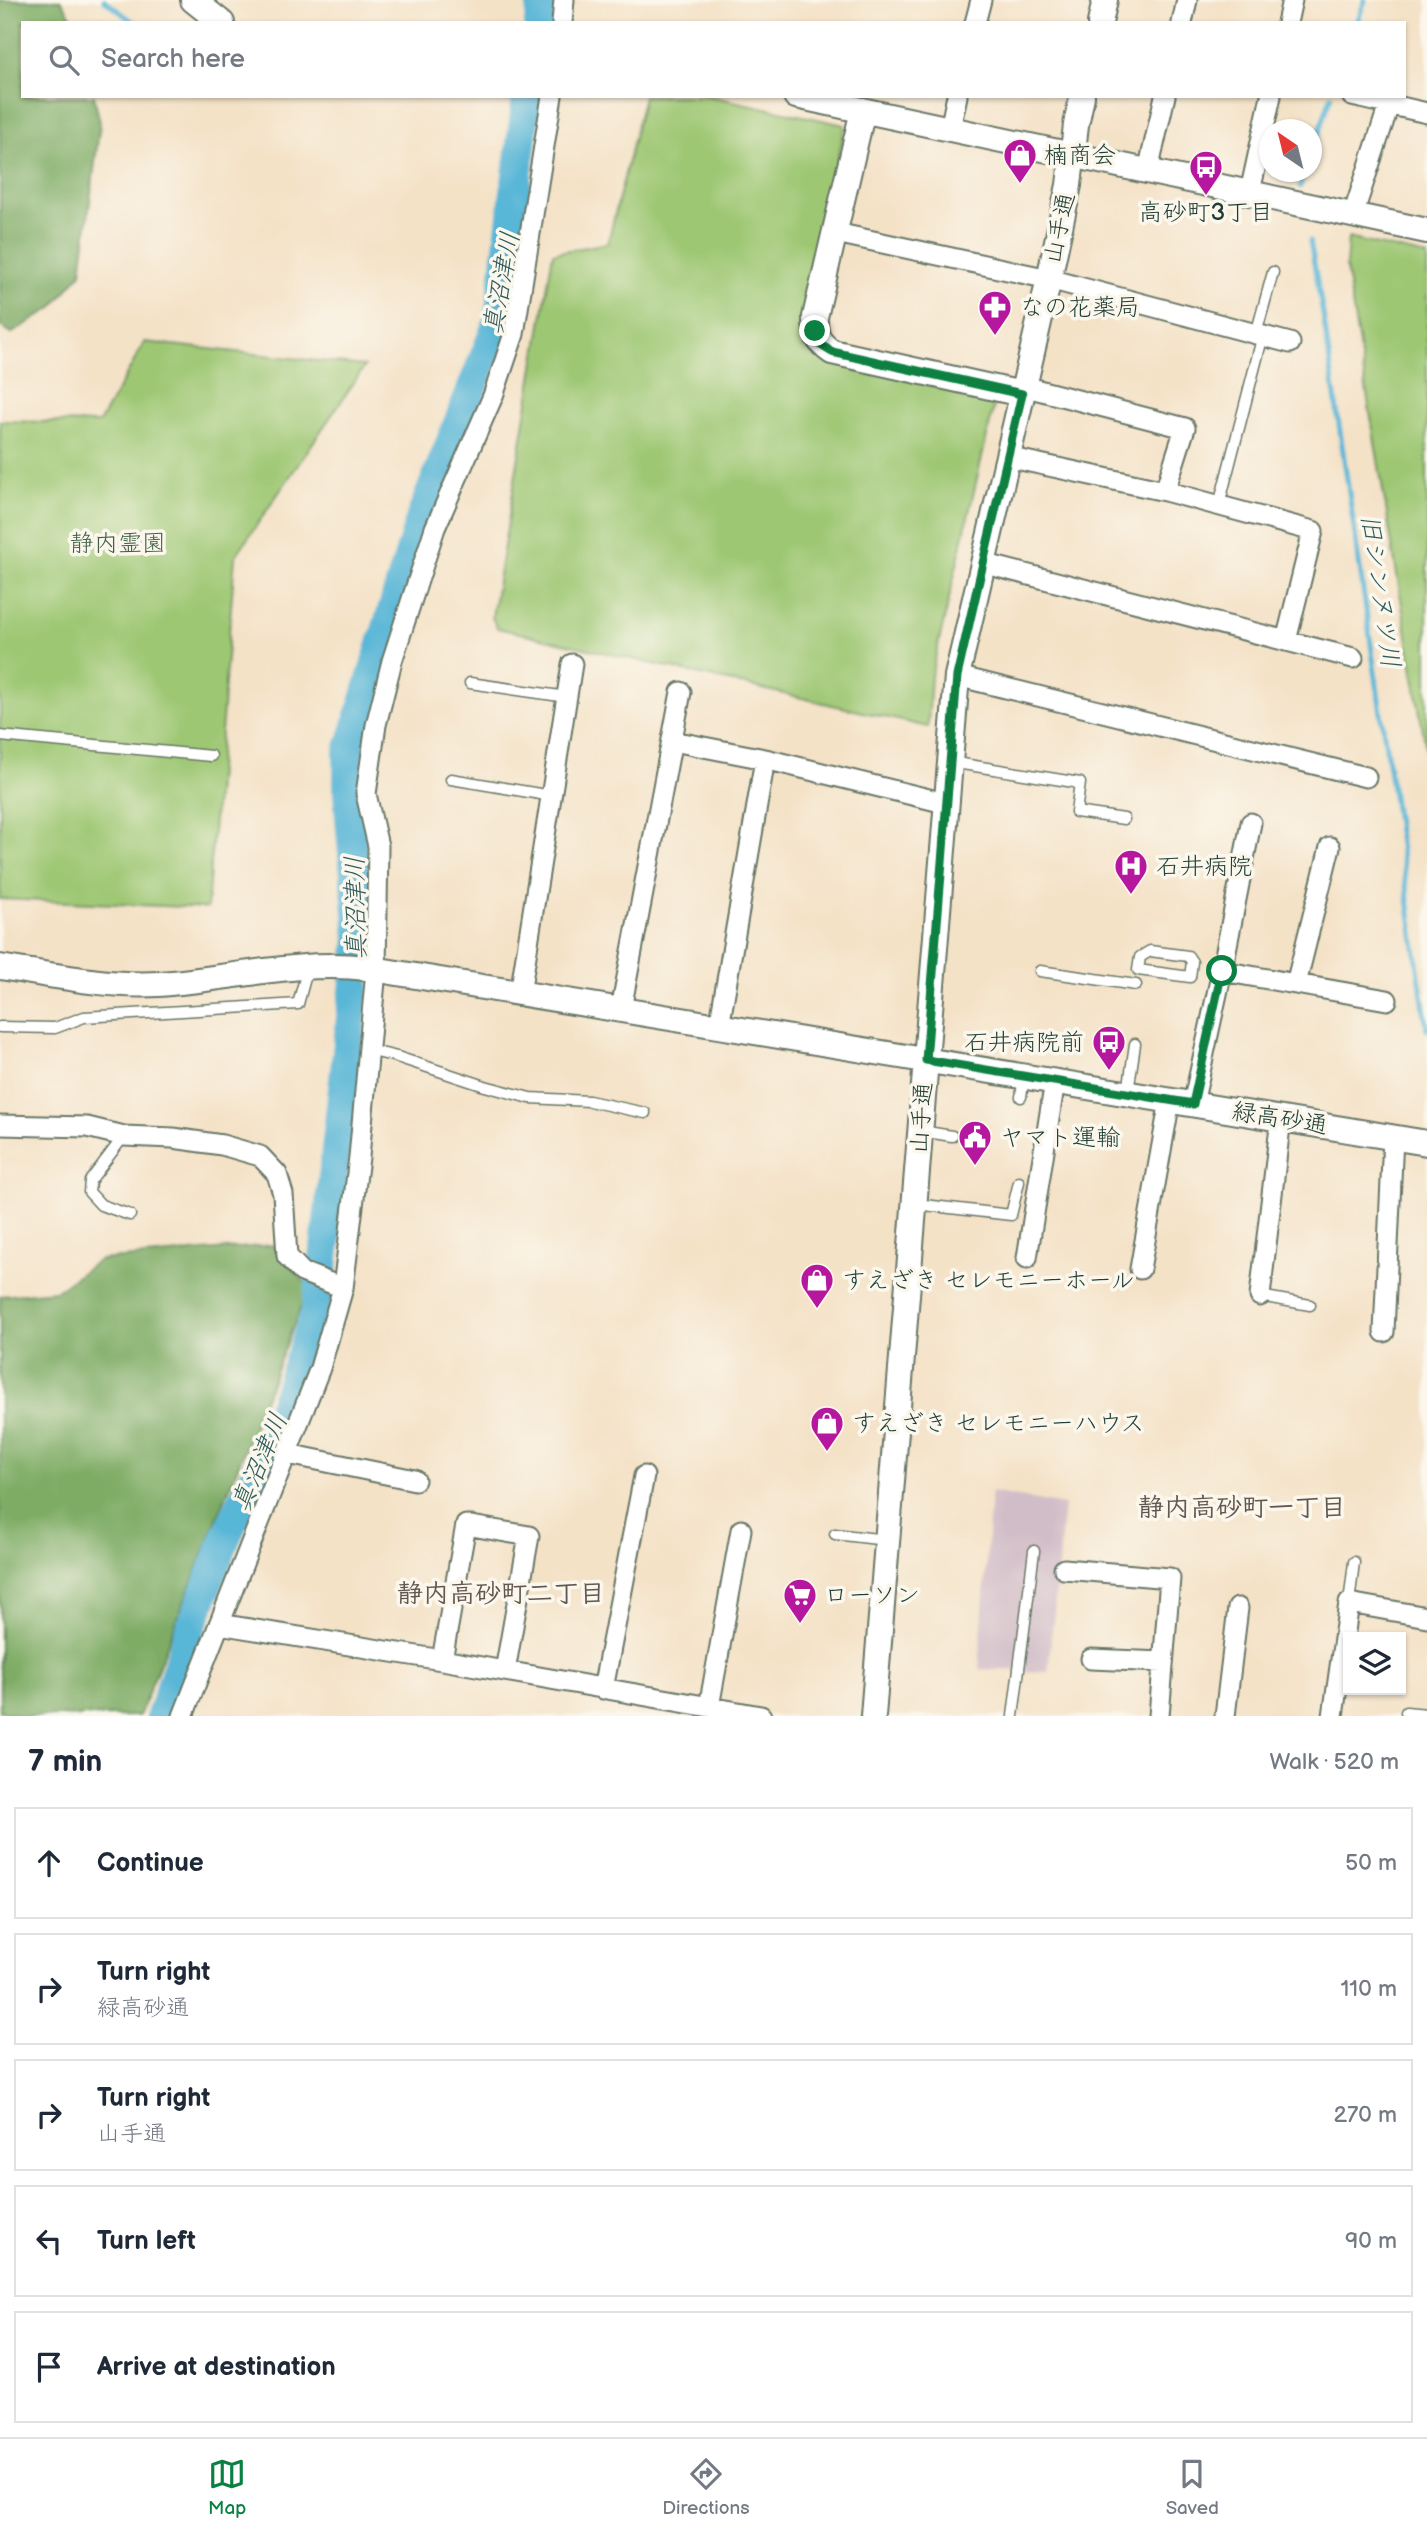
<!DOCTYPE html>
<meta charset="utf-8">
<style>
:root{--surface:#fff;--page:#f2f2f3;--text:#1f2937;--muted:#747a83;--line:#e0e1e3;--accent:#0b8043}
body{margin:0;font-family:"Balsamiq Sans","Klee One",sans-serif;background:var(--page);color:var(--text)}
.controls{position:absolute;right:21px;bottom:21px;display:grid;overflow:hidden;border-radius:0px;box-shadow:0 2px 5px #0004}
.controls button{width:63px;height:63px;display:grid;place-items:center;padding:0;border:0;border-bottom:2px solid var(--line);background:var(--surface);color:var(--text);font:35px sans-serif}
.compass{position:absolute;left:1259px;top:119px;width:63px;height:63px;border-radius:50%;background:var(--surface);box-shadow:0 2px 5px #0004;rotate:325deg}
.stop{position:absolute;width:21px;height:21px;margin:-16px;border:5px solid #0b8043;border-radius:50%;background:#fff}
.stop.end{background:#0b8043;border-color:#fff;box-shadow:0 2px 7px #0008}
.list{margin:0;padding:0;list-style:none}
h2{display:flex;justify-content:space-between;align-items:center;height:91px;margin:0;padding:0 28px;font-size:30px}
h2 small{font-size:23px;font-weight:400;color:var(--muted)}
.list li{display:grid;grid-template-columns:46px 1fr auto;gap:21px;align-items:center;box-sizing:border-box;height:112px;margin:0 14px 14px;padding:0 14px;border:2px solid var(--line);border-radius:0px}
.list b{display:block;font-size:26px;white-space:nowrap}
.list p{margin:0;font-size:23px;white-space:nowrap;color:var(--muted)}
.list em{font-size:23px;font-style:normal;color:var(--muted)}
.icon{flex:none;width:38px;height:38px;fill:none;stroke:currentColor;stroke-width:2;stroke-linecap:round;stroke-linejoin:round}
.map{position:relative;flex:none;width:1427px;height:1716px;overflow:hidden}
.search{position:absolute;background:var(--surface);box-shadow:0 2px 5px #0004;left:21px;right:21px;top:21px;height:77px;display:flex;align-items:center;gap:18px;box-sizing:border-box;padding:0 24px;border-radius:0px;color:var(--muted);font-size:26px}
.sheet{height:721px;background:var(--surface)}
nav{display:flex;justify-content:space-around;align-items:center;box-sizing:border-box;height:98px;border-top:2px solid var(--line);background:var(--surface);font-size:19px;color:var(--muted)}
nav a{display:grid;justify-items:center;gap:4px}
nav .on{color:var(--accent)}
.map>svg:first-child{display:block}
.industrial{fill:#d1bdc8}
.green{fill:#9ec773;stroke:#5e8254;stroke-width:2}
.forest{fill:#7eac65;stroke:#4e744c;stroke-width:2}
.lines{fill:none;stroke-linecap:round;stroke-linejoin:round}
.stream{stroke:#59b6d7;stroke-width:5}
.river{stroke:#59b6d7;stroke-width:30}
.service-casing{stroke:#6a7767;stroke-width:13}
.minor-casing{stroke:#6a7767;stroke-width:23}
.tertiary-casing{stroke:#6a7767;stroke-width:28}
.service{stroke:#fff;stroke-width:10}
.minor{stroke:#fff;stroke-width:19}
.tertiary{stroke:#fff;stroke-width:24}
.route{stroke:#0b8043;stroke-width:9}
.labels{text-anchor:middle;stroke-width:7;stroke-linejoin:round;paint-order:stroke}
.poi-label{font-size:24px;fill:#1f3d34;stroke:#fbf7ec;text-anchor:start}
.street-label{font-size:24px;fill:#1f3d34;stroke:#fbf7ec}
.park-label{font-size:24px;fill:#3f6044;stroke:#fbf7ec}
.water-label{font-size:26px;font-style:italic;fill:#2e5b5d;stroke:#fbf7ec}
.neighbourhood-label{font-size:26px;font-weight:bold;fill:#635851;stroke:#fbf7ec}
</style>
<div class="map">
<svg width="1427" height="1716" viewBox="0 0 1427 1716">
<rect width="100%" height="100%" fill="#fbf7ec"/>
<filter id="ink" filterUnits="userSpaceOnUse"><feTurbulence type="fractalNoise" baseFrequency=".0143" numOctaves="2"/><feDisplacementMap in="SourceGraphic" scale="14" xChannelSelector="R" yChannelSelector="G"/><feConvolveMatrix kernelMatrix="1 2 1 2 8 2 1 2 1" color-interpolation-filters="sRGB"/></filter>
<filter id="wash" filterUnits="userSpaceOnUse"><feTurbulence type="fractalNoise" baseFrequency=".00686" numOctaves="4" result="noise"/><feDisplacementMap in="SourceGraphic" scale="28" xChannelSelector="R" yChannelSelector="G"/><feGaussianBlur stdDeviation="1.57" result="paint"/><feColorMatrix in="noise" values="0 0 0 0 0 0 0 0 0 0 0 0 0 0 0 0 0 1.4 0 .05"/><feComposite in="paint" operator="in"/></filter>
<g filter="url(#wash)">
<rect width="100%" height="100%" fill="#f4e2c7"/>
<path class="industrial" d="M991 1492 1064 1505 1048 1672 979 1669Z"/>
<path class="green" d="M644 96H710L845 125 803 330 818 357 995 401 931 676 928 727 497 628 492 617 553 253 608 243Z
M1348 238 1427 256V756L1346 267Z
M145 342 365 366 235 557 207 908 0 899V421L99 423Z"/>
<path class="forest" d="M0 0H61L75 23H23V96H94L100 123 81 273 52 308 12 333 0 326Z
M273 1245 309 1287 139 1716H19L0 1711V1296L56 1291 99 1260Z"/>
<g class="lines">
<path class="stream" d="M104 0 135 23
M1357 23 1365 0
M482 96 526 101
M1312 154 1331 96
M1300 187 1305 172
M1310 241 1323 314 1427 1030"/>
<path class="river" d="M539 23 542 0
M161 1716 189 1632 226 1537 276 1427 315 1315 323 1266 360 938 348 792V755L421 517 499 320 527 96"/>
</g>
</g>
<g filter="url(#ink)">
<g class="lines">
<defs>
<path id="service" d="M1256 334 1273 272
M1219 505 1263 335
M470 683 567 697
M0 736 211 756
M950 762 1080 783 1076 812 1124 819
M451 779 552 796
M1150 951 1188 956 1192 962 1190 977 1138 970 1140 957Z
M1040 971 1136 985
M0 1027 55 1028 84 1017 298 1004 308 967
M368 1050 397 1057 485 1086 530 1098 589 1101 645 1113
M1128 1092 1135 1044
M1021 1097 1024 1076
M921 1131 952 1136
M124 1136 90 1181 89 1192 101 1205 130 1215
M915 1204 1011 1215 1019 1182
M1260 1296 1310 1305
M835 1534 886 1540
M1349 1603 1354 1562
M1406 1712 1427 1714
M1013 1716 1034 1551"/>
<path id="minor" d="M562 23 564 0
M975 23 981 0
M1182 23 1187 0
M1287 23 1292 0
M1352 96 1427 113
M950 129 957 96
M1148 171 1165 96
M1250 192 1271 96
M1353 215 1389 105
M836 233 1049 279 1290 343
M1023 386 1185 428 1165 491
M1007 457 1165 491 1313 531 1286 641
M982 563 1353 658
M957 676 1366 777
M673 741 765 759 719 1027
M765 759 945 803
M1222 971 1387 1000
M1296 984 1330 847
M520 994 572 664
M621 1009 681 692
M1193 1104 1222 971 1251 823
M0 1125 87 1127 124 1136 173 1138 222 1145 260 1156 277 1174 283 1194 287 1256 302 1272 343 1288
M1027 1258 1055 1081
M1140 1269 1170 1100
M1260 1296 1281 1118
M1384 1332 1393 1137
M288 1454 415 1480
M1064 1569 1170 1578 1159 1716
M219 1624 442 1660 761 1716
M1091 1659 1163 1662
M442 1660 466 1525 529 1536 505 1671
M603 1689 644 1476
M709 1707 741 1530
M183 1716 320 1368 343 1288 359 1157 376 970 378 846 366 794 376 725 392 661 435 528 493 396 514 334 552 96
M1225 1716 1238 1608
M1333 1716 1349 1603 1427 1617"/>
<path id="tertiary" d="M193 0 222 23
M1100 23 1105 0
M796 96 1427 231
M863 110 815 317C815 334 817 342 832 352L1022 394
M0 967C53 975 106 987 159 984 229 979 297 960 367 968L1427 1143
M873 1716 957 676 1049 279 1069 185 1076 125 1082 96"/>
</defs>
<use href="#service" class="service-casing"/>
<use href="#minor" class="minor-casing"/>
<use href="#tertiary" class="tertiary-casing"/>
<use href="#service" class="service"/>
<use href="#minor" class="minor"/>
<use href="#tertiary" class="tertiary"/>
</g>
</g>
<g class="lines" filter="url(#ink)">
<path class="route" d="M815 331 819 344 832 352 1022 394 957 676 926 1060 1193 1104 1222 971"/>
</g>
<defs>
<symbol id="shop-pin" viewBox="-11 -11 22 30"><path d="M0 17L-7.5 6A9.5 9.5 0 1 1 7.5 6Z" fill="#b5179e" stroke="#fbf7ec"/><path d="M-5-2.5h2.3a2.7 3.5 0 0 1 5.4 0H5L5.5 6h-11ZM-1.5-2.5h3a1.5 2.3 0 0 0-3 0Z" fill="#fff"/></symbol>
<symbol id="bus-pin" viewBox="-11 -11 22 30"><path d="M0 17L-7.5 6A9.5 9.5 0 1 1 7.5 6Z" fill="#b5179e" stroke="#fbf7ec"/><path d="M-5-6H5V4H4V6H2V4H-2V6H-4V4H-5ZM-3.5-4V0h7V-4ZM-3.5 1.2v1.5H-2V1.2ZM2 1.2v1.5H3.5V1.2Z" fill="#fff"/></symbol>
<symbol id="pharmacy-pin" viewBox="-11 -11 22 30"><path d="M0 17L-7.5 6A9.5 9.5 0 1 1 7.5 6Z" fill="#b5179e" stroke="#fbf7ec"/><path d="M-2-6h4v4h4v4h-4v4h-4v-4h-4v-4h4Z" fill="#fff"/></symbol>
<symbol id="hospital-pin" viewBox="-11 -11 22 30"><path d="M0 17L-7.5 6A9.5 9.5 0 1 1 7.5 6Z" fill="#b5179e" stroke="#fbf7ec"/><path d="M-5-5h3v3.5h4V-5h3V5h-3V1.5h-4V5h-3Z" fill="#fff"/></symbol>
<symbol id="civic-pin" viewBox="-11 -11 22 30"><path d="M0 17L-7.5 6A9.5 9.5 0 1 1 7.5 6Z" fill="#b5179e" stroke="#fbf7ec"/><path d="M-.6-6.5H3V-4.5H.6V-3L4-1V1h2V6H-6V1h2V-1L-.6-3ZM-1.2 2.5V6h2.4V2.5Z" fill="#fff"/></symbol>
<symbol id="supermarket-pin" viewBox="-11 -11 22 30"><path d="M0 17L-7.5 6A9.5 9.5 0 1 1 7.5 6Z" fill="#b5179e" stroke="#fbf7ec"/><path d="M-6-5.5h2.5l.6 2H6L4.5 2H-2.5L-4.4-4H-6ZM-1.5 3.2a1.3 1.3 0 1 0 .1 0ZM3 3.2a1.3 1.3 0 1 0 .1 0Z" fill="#fff"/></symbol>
</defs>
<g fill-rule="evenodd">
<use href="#shop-pin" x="1001" y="136" width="38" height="52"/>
<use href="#bus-pin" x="1187" y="148" width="38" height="52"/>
<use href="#pharmacy-pin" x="976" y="288" width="38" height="52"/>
<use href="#hospital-pin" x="1112" y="847" width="38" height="52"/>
<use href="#bus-pin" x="1090" y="1023" width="38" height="52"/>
<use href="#civic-pin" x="956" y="1118" width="38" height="52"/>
<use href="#shop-pin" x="798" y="1261" width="38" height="52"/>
<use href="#shop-pin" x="808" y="1404" width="38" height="52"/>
<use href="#supermarket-pin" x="781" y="1576" width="38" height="52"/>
</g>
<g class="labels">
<g class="poi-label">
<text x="1044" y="163">楠商会</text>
<text x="1206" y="220" text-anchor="middle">高砂町3丁目</text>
<text x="1020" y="315">なの花薬局</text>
<text x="1156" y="874">石井病院</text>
<text x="1084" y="1050" text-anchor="end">石井病院前</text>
<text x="1000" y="1145">ヤマト運輸</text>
<text x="842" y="1288">すえざき セレモニーホール</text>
<text x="852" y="1431">すえざき セレモニーハウス</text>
<text x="824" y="1603">ローソン</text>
</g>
<g class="street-label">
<text transform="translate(1059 228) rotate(-78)" y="8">山手通</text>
<text transform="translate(921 1118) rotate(-86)" y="8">山手通</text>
<text transform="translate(1280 1118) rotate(9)" y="8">緑高砂通</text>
</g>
<g class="park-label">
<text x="118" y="551">静内霊園</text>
</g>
<g class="water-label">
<text transform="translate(501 283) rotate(-80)" y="9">真沼津川</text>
<text transform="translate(1381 591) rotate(82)" y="9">旧シンヌツ川</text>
<text transform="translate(355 908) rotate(-91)" y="9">真沼津川</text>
<text transform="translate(259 1462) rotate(-67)" y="9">真沼津川</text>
</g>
<g class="neighbourhood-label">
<text x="1242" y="1516">静内高砂町一丁目</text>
<text x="501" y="1602">静内高砂町二丁目</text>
</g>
</g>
</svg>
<div class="controls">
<button><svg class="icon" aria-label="layers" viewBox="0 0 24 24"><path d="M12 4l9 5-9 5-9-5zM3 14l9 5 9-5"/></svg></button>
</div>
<svg class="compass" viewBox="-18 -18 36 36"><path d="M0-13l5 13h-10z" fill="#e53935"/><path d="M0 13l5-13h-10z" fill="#747a83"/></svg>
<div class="stop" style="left:1222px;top:971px"></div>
<div class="stop end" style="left:815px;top:331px"></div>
<div class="search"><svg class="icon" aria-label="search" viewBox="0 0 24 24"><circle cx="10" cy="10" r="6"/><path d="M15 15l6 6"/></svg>Search here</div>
</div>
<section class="sheet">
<h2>7 min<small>Walk · 520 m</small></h2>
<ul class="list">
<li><svg class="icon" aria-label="ahead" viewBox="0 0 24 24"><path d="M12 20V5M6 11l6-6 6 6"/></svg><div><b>Continue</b></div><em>50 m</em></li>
<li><svg class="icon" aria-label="right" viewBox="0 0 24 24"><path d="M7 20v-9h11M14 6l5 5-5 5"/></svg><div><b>Turn right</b><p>緑高砂通</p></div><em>110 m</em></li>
<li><svg class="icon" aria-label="right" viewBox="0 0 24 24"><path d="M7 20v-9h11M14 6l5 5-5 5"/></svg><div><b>Turn right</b><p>山手通</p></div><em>270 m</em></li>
<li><svg class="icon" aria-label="left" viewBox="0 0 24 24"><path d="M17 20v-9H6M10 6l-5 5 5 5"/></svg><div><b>Turn left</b></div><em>90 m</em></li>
<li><svg class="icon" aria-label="arrive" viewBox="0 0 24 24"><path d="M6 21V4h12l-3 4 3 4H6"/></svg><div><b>Arrive at destination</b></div></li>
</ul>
</section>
<nav>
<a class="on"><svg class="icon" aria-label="map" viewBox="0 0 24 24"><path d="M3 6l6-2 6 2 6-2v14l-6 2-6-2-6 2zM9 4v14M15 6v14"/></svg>Map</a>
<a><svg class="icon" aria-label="directions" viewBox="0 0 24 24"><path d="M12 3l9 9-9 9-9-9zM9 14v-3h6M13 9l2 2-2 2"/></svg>Directions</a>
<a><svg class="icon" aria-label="saved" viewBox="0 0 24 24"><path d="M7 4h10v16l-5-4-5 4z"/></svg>Saved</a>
</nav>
